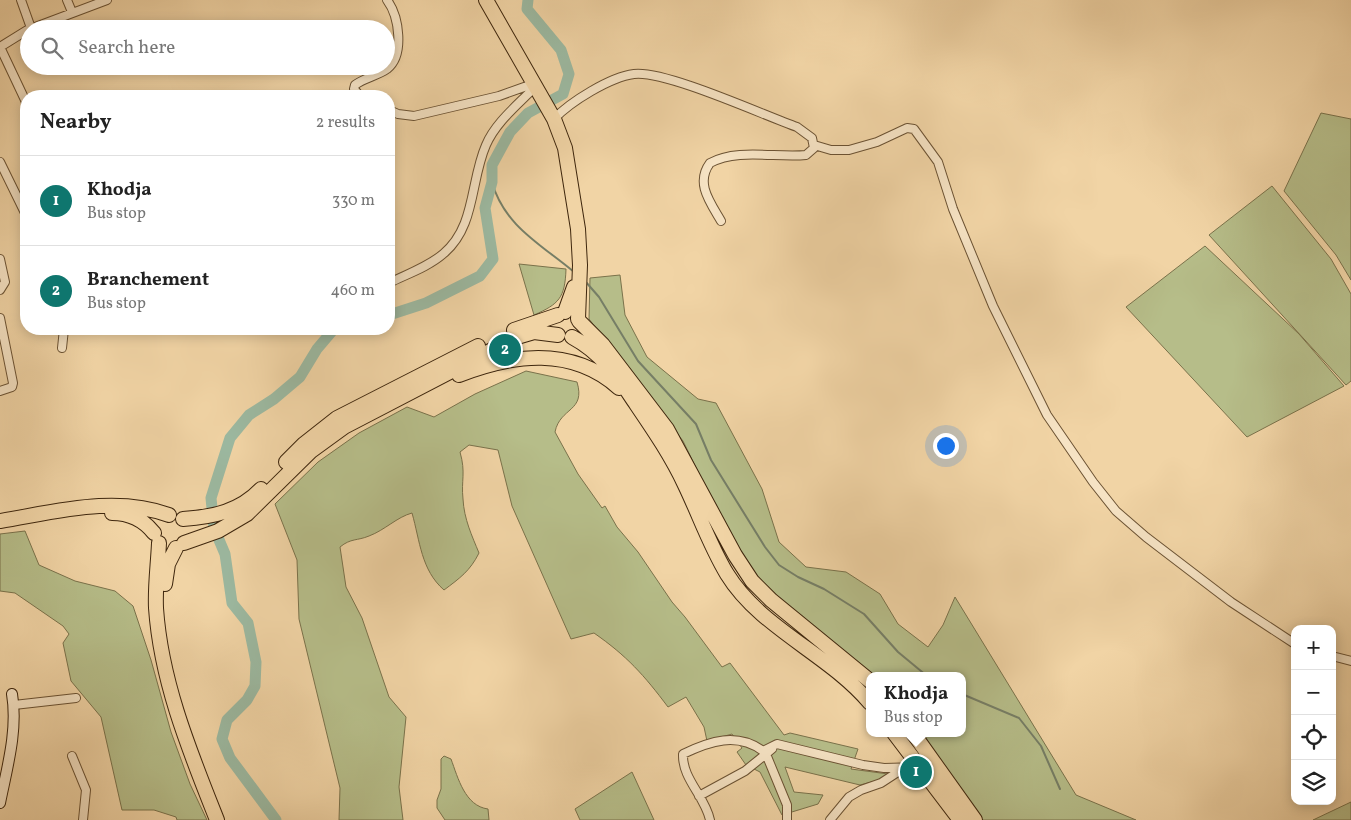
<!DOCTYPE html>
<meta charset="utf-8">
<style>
:root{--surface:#fff;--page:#f6f6f6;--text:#222;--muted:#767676;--line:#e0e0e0;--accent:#0f766e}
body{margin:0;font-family:Vollkorn,serif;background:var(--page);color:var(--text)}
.controls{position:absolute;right:15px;bottom:15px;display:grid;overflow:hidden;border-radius:10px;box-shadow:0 2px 12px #0003}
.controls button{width:45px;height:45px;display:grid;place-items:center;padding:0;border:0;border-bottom:1px solid var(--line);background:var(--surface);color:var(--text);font:25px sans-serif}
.you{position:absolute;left:945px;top:445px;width:18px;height:18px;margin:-12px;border:4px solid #fff;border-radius:50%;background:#1a73e8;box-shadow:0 0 0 8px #1a73e833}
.badge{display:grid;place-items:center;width:32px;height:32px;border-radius:50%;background:var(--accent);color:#fff;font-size:16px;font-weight:700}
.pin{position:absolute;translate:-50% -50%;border:2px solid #fff;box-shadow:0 1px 5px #0006}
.popup{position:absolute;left:866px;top:672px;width:100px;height:65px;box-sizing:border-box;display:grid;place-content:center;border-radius:10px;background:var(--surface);filter:drop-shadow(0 1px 4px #0005);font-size:16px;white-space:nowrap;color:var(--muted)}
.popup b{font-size:19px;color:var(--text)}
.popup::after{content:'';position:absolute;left:50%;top:100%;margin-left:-10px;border:10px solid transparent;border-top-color:var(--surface)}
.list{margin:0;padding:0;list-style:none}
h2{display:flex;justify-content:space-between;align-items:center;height:65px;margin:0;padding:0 20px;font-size:21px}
h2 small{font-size:16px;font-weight:400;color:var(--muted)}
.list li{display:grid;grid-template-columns:32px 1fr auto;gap:15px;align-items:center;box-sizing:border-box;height:90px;padding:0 20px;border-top:1px solid var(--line)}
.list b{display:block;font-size:19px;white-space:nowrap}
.list p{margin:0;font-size:16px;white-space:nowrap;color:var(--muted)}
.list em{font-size:16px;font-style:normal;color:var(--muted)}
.icon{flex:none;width:28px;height:28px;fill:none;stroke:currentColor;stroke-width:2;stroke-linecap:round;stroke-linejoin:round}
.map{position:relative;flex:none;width:1351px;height:820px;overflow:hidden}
.search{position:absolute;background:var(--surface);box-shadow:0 2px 12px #0003;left:20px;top:20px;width:375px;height:55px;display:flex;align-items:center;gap:12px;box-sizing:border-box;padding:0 18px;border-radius:28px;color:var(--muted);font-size:19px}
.panel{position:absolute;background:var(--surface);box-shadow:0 2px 12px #0003;left:20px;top:90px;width:375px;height:245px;border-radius:20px}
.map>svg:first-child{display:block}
.green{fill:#b6bd89;stroke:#7a724b}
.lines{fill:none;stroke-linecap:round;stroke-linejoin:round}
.stream{stroke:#767e66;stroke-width:2}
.river{stroke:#9cb9a1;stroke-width:11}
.street-casing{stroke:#6b5233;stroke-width:10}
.secondary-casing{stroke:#3e260d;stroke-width:12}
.highway-casing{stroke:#3e260d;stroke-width:16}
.street{stroke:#f6e3c4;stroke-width:8}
.secondary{stroke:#f6e3c4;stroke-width:10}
.highway{stroke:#f1d4a5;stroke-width:14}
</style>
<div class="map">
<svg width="1351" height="820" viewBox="0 0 1351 820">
<rect width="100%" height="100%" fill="#f1d4a5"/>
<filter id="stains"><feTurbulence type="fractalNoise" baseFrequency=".004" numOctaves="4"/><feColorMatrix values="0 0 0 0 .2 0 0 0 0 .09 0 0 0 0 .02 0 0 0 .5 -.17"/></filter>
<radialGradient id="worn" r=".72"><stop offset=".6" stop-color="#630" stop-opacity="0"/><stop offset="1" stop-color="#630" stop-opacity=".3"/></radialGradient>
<path class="green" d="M1321 113 1351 119V280L1336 255 1284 191Z
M1272 186 1331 259 1351 294V381L1346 385 1209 235Z
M1205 246 1299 334 1344 386 1247 437 1126 307Z
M519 264 566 269C565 298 559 304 534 315Z
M620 275 625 315 647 357 698 399 716 403 762 489 779 542 806 567 846 572 880 594 898 624 928 647 943 625 955 597 1076 795 1136 820H975L913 733H962V676H870L755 580 728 533 683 441 589 319 590 278Z
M526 371 577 382C586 412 560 407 555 432L578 474 602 508 605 506 617 527 638 552 672 602 685 617 722 667 730 663 784 735 790 733 858 749 851 769 888 774 879 780 860 785 785 767 794 792 823 795 818 804 782 815 760 772 746 765 737 752 742 748 732 734 707 741 704 727 686 697 668 707C644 675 627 656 594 633L571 639 512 506 498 450 469 445 460 452C466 473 461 480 463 499 464 519 472 536 479 553 470 571 460 578 444 590 421 570 420 541 412 513 397 517 385 530 369 536 357 541 351 538 340 547L346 587 362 618 389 697 406 717 399 787 403 820H339L340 788 299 619 297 560 275 504 318 462 359 433 407 407 434 417 475 394Z
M25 531 39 565 75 581 115 591 133 606 151 660 171 732 190 784 207 820H177L176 817 154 810H122L101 717 71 681 63 643 69 634 63 626 15 593 0 591V534Z
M444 756 451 759C458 778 465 806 488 809L489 820H445L437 808V800L441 789V759Z
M632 772 654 820H580L575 809Z
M1351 802V820H1313Z"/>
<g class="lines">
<path class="stream" d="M492 182C504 226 542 245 574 272
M585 281 599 297 638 361 696 424 711 460 765 547 779 565 798 577 824 589 864 614 898 652 927 676
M962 694 1019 718 1041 746 1060 789"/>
<path class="river" d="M389 315 426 303 480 276 493 259 485 208 492 182V165L510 132 528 113 563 94 569 74 561 50 527 9 528 0
M276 820 230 758 222 739 227 720 247 700 255 686 256 662 248 623 232 603 225 554 214 528 211 498 230 438 249 415 274 399 300 377 317 349 334 329"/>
<defs>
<path id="street" d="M21 0 31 28
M67 0 72 12
M30 29 107 0
M0 47 26 102
M0 47 29 29
M360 96 354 89 355 85C364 78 377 76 387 69 405 55 399 16 387 0
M389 110 398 114 414 116 499 96 527 86
M554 119C570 102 610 77 634 74 665 70 763 115 797 127L812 138 814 148 806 155C776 158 737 148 710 163 695 183 710 202 721 221
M814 145 831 150H849L877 142 907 128 914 129 938 162 953 209 993 306 1047 415 1093 482 1116 511 1146 537 1231 602 1295 644
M0 162 26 215
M0 259 5 282 0 290
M389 283C407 274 428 267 443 254 476 227 470 181 486 145 495 124 514 108 530 92
M0 318 13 383 12 387 0 391
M62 348 64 329
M1332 656 1351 661
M14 705 76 698
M772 749 766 754 787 805V820
M72 756 86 790 83 820
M699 796 745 771 766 754
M710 820C705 796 682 779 683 754 710 741 737 732 763 751L777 744 863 765 884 768 919 767
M830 820 849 797 861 790 881 783 904 768"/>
<path id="secondary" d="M0 803C7 768 18 730 12 694"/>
<path id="highway" d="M486 0 554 119 565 148 578 229 580 265 578 319
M565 312 574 287
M579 321 603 345 667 429 735 555 752 581 771 600 870 681
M514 330 558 315
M572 337C600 352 617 375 634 401 653 429 671 455 685 485 699 514 710 546 727 574 760 628 830 655 870 703
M459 375C513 354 572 346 619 388
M286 462 304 444 337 418 478 346
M112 513C129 513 143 519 154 533
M183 519C214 517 240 511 261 489
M0 521C55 512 115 495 169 515
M159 543C158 565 155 586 156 608 161 682 190 752 217 820
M184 543 218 531 247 514 311 451 344 427 517 337 534 332 558 335
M165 584 168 564 176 548
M894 733 960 820
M913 733 975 820"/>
</defs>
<use href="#street" class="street-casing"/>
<use href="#secondary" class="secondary-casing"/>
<use href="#highway" class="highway-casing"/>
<use href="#street" class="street"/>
<use href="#secondary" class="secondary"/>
<use href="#highway" class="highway"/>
</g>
<rect width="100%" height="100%" filter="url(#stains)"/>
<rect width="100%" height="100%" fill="url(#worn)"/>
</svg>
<div class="controls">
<button>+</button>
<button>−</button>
<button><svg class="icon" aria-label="locate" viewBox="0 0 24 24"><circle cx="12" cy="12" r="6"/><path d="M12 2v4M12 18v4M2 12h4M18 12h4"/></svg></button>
<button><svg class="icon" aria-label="layers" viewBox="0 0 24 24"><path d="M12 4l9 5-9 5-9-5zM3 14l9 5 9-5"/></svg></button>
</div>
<div class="you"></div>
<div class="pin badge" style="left:916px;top:772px">1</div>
<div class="popup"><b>Khodja</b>Bus stop</div>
<div class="pin badge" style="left:505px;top:350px">2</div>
<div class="search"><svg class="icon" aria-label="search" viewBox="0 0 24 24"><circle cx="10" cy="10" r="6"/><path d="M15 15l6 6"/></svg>Search here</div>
<section class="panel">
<h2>Nearby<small>2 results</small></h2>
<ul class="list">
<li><span class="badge">1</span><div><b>Khodja</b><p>Bus stop</p></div><em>330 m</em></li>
<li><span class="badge">2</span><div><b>Branchement</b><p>Bus stop</p></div><em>460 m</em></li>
</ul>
</section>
</div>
